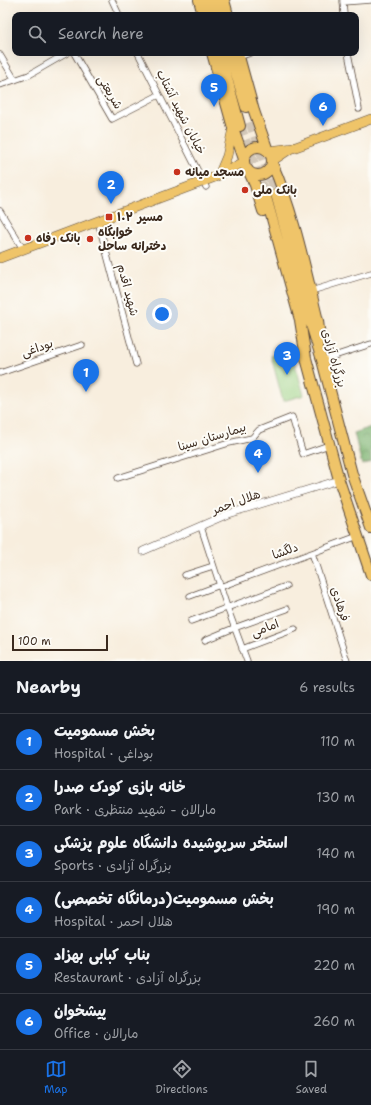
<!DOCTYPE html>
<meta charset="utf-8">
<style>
:root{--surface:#171b24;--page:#242831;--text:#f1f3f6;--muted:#9ea1a6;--line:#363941;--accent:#1a73e8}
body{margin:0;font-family:"Shantell Sans","Playpen Sans Arabic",sans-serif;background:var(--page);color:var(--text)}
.scale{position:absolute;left:12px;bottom:10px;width:96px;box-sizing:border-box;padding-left:4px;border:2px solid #3b2a1e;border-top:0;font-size:11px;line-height:14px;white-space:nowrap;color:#3b2a1e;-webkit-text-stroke:3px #fdfcf7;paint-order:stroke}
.you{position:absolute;left:162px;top:314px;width:14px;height:14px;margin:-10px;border:3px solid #fff;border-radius:50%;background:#1a73e8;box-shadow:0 0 0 6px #1a73e833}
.badge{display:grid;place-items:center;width:26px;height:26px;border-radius:50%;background:var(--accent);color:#fff;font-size:13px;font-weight:700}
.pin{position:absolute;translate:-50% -33px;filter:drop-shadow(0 1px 2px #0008)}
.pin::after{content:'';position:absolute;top:21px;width:14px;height:12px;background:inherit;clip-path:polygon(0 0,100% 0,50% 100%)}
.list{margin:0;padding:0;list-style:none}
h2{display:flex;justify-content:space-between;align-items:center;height:52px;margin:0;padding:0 16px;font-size:17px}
h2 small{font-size:13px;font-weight:400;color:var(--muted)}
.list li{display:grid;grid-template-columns:26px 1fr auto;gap:12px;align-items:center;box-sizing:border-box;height:56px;padding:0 16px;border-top:1px solid var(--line)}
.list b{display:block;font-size:15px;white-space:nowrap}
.list p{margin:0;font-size:13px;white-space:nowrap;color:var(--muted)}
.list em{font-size:13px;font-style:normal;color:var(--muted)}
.icon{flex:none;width:22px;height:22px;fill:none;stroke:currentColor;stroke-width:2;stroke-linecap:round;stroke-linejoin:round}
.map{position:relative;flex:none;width:371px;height:661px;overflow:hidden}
.search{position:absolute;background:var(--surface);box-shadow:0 4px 16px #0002;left:12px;right:12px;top:12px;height:44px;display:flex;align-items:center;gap:10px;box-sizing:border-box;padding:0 14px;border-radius:8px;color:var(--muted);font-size:15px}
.sheet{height:388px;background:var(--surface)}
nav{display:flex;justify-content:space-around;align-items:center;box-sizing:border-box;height:56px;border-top:1px solid var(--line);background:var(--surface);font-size:11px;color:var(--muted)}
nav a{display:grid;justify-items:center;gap:2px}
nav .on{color:var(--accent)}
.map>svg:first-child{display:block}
.forest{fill:url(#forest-crowns);stroke:#5b6e46}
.garden{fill:#9ad081;stroke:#6a7d50}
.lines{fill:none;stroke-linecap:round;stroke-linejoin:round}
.trunk-tunnel{stroke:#d2c7b8;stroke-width:10;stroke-dasharray:10 5;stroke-linecap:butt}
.minor-casing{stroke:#57473b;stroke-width:7}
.tertiary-casing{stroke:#57473b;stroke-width:8}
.primary-casing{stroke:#57473b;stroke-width:10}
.trunk-casing{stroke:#57473b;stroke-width:12}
.minor{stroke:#fff;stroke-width:5.5}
.tertiary{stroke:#fff;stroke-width:7}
.primary{stroke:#efc469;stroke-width:9}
.trunk{stroke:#efc469;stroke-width:10}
.poi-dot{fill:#c8321e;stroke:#fdfcf7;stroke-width:1.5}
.labels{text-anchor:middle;stroke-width:4;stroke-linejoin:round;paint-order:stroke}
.street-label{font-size:12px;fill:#3b2a1e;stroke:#fdfcf7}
.poi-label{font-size:12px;font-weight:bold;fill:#3b2a1e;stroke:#fdfcf7;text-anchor:start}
</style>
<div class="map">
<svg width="371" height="661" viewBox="0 0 371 661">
<defs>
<pattern id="forest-crowns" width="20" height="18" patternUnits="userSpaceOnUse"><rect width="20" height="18" fill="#7bb26f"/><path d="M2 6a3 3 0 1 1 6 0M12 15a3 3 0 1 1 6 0" fill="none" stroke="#66915b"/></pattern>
</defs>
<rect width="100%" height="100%" fill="#fdfcf7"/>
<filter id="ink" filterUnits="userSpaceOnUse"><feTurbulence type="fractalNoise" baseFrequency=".025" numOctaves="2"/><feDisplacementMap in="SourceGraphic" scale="8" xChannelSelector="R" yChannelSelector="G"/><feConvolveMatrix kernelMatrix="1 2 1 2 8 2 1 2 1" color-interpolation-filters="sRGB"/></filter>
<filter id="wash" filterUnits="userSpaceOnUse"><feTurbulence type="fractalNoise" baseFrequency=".012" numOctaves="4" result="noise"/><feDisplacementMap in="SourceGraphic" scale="16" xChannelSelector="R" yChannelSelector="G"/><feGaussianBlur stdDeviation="0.9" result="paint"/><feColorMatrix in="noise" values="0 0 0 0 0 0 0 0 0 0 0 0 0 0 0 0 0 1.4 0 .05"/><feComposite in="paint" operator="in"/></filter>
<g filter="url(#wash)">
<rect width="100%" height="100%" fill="#f8eede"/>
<path class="forest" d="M371 427V462L362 465 354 433Z"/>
<path class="garden" d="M291 350 304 395 283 401 271 356Z"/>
</g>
<g filter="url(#ink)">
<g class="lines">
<path class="trunk-tunnel" d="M250 122 276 194
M240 126 266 197"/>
<defs>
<path id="minor" d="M112 0 119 15
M343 0 344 15
M343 2 371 0
M74 53 112 119 159 95
M138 53 206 187
M348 53 359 109
M0 55 15 80
M239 57 250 53
M0 85 29 75 67 53
M0 211 23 249
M98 221 136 364
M311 291 371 273
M322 360 371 344
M0 373 82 345
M118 478 229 443 252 438 259 430 292 417 303 454 329 445
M201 527 227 607 247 661
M312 553 347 661
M185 575 213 566
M220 587 358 536
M190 596 220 585
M191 621 286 586
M205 640 234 628 287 609
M242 649 295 629"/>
<path id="tertiary" d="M143 551 228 514 339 480"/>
<path id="primary" d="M269 151 293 148 304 144 371 119
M272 161 290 149
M219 175 227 156 233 128
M0 258 215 177 244 162"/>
<path id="trunk" d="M199 0 203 15
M206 0 210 15
M215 0 219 15
M224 0 228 15
M212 53 233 128 244 159
M220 53 240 126
M230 53 246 107
M238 53 254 111 268 151
M244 161a14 14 0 1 1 28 0a14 14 0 1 1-28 0Z
M272 163C294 213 305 268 318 321L320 338
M248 170 255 185 263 211
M276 194 309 318 322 360 352 474 371 528
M266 197 300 320 306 358 339 480 371 575"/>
</defs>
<use href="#minor" class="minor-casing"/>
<use href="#tertiary" class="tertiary-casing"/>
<use href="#primary" class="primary-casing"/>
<use href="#trunk" class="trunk-casing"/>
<use href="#minor" class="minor"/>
<use href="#tertiary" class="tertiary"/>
<use href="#primary" class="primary"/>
<use href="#trunk" class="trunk"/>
</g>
</g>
<g class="poi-dot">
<circle cx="177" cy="172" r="4"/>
<circle cx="245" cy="190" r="4"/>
<rect x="105" y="213" width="8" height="8" rx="2"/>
<circle cx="28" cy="238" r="4"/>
<circle cx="90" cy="239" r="4"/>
</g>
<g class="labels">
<g class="street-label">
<text transform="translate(110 92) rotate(59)" y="4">شریعتی</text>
<text transform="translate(181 112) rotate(63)" y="4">خیابان شهید آشتاب</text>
<text transform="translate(128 290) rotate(75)" y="4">شهید اقدم</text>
<text transform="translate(37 348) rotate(-19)" y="4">بوداغی</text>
<text transform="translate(334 358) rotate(74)" y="4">بزرگراه آزادی</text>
<text transform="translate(212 437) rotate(-17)" y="4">بیمارستان سینا</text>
<text transform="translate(236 502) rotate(-20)" y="4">هلال احمر</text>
<text transform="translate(285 551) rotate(-20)" y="4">دلگشا</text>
<text transform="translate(340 604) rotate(71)" y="4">فرهادی</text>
<text transform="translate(265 628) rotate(-21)" y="4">امامی</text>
</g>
<g class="poi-label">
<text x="185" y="176">مسجد میانه</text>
<text x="253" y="194">بانک ملی</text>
<text x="117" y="221">مسیر ۱۰۲</text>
<text x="98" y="236">خوابگاه<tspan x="98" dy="14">دخترانه ساحل</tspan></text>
<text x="36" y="242">بانک رفاه</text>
</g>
</g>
</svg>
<div class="scale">100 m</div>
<div class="you"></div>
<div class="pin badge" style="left:86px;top:392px">1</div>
<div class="pin badge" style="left:111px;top:204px">2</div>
<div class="pin badge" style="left:287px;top:375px">3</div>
<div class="pin badge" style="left:258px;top:473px">4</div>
<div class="pin badge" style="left:214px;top:107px">5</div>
<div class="pin badge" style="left:323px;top:126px">6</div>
<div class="search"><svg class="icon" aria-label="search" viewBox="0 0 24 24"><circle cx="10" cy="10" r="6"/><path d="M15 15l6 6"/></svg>Search here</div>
</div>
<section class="sheet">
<h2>Nearby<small>6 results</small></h2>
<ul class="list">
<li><span class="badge">1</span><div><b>بخش مسمومیت</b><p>Hospital · بوداغی</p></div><em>110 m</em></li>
<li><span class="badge">2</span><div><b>خانه بازی کودک صدرا</b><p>Park · مارالان - شهید منتظری</p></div><em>130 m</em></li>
<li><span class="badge">3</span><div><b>استخر سرپوشیده دانشگاه علوم پزشکی</b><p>Sports · بزرگراه آزادی</p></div><em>140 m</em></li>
<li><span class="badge">4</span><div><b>بخش مسمومیت(درمانگاه تخصصی)</b><p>Hospital · هلال احمر</p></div><em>190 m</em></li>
<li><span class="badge">5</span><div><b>بناب کبابی بهزاد</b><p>Restaurant · بزرگراه آزادی</p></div><em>220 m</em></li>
<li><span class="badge">6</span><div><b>پیشخوان</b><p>Office · مارالان</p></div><em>260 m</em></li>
</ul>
</section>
<nav>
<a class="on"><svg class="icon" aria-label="map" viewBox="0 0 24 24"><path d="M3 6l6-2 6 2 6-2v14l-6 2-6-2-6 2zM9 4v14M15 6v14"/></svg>Map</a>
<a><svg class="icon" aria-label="directions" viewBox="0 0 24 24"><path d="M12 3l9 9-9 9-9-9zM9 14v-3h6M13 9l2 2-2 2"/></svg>Directions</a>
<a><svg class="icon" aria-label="saved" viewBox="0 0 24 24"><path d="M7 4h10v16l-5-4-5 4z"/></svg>Saved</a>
</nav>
